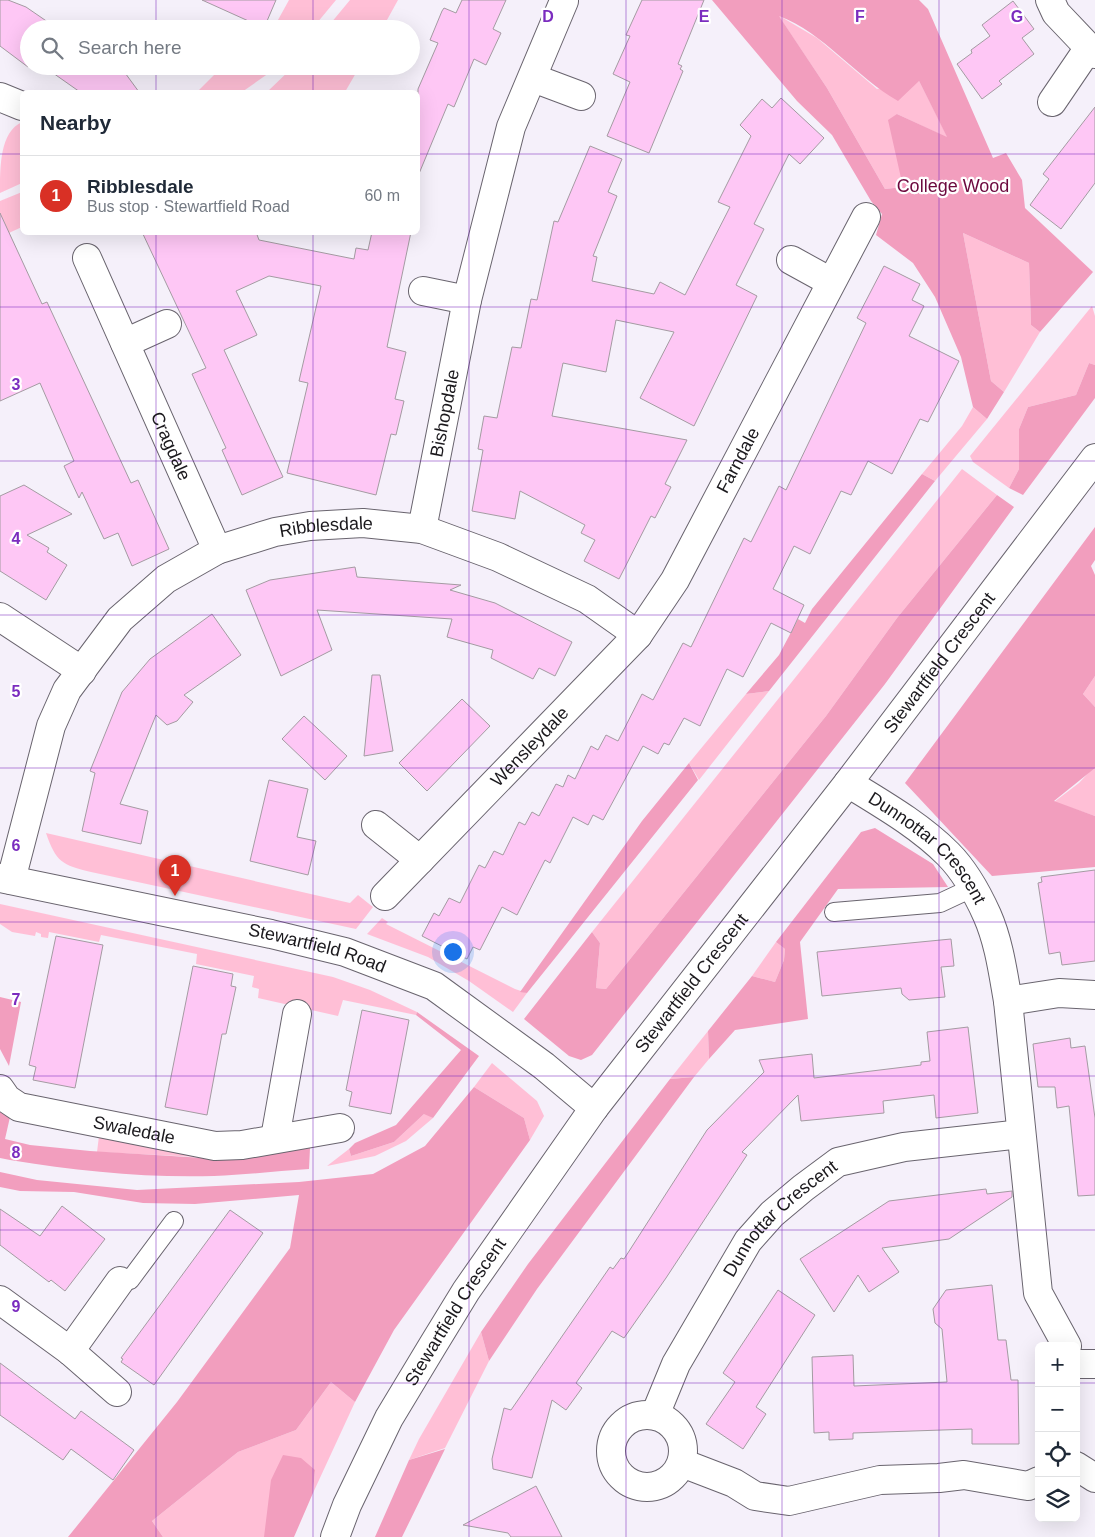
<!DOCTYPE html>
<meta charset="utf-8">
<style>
:root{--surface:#fff;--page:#f2f2f3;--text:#1f2937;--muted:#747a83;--line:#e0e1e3;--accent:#d93025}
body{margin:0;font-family:Arial,sans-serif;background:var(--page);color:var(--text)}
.controls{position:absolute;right:15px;bottom:15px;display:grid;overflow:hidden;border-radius:8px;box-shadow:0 5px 20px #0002}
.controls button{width:45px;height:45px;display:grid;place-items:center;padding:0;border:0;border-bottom:1px solid var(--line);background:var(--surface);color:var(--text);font:25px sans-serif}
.you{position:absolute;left:452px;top:951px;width:18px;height:18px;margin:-12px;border:4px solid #fff;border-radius:50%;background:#1a73e8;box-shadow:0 0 0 8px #1a73e833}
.badge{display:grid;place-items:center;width:32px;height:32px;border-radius:50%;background:var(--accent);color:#fff;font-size:16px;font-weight:700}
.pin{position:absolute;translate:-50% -41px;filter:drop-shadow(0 1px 2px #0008)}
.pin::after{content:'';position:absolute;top:26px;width:18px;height:15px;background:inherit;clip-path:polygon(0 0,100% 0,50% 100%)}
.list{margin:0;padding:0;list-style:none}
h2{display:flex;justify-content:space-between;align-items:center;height:65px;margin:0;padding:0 20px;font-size:21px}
h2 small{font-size:16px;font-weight:400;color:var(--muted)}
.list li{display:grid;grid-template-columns:32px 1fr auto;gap:15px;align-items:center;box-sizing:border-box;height:80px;padding:0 20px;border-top:1px solid var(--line)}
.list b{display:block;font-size:19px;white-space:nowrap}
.list p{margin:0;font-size:16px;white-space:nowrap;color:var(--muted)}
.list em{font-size:16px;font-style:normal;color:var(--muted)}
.icon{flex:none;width:28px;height:28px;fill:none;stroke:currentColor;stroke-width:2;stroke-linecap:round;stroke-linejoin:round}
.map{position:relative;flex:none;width:1095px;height:1537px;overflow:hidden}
.search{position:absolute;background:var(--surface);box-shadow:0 5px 20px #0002;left:20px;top:20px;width:400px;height:55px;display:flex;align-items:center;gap:12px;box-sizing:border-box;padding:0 18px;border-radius:28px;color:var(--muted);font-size:19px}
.panel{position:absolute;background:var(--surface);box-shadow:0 5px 20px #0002;left:20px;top:90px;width:400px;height:145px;border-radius:8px}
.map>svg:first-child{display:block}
.green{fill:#ffbfd6}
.forest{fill:#f29ebe;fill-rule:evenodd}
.building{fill:#fec7f5;stroke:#a49ba2}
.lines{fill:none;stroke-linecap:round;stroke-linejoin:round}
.service-casing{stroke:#69646e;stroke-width:20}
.minor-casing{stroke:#69646e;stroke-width:30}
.tertiary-casing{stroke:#69646e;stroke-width:30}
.service{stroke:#fff;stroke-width:18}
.minor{stroke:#fff;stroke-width:28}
.tertiary{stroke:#fff;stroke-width:28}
.grid{fill:none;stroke:#7b2cbf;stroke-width:1;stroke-opacity:0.55}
.labels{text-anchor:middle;stroke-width:4.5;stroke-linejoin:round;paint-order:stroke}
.park-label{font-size:18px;fill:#6c093e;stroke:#fff}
.street-label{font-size:18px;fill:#1b191d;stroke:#fff}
.grid-label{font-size:16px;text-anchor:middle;font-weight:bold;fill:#7b2cbf;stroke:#fff;stroke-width:4.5;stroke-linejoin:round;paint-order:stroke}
</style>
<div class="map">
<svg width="1095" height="1537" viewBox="0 0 1095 1537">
<rect width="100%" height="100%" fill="#f5f0fa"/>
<path class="green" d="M289 0H336L312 29H273Z
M350 0H398L382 29H326Z
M778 15 817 38 877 89 919 81 948 138 897 114 903 187 885 189 827 88Z
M223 66H279L242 92H197Z
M294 66H360L345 92H267Z
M22 122V183L0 193C0 166 0 132 22 122Z
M22 192V227L0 237V201Z
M963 233 1029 263 1031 325 1040 332 1004 392 991 381Z
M1092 306 1095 316V365L1089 363 1076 395 1028 407 1019 429V469L1009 488 973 462 970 456Z
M973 407 987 419 935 481 922 474 962 426Z
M962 469 997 495 897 618 826 716 606 989 596 988 600 943 592 932Z
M1095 676V707L1083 694Z
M769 691 699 780 689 763 746 694Z
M1093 768H1095V816L1054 802 1079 783Z
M46 833 350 903 358 895 373 907 356 929 91 872C62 865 56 862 46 833Z
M0 904 333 977 370 990 417 1012 416 1015 343 1000 338 1016 258 998 259 989 252 987 254 976 196 964 197 954 101 935 99 942 49 932 48 938 41 937V934L36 932 35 936 12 932 0 924Z
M382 918 388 922 386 924 515 989 527 993 513 1012 469 981 428 957 367 934Z
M776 942 785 949 784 960 775 982 752 976Z
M708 1031 709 1059 694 1077 670 1079Z
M492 1063 537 1101 544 1116 530 1140 524 1118 474 1087Z
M425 1113 433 1118 406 1141 375 1156 327 1166 349 1149 351 1156 394 1142Z
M99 1136 198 1157 97 1152Z
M481 1332 489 1361 445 1448 409 1460 419 1439Z
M331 1382 355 1402 313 1493 315 1470 264 1537H163L152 1521 238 1452 296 1430Z"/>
<path class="forest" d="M712 0H919L928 9 993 158 1006 153 1022 180 1025 208 1093 272 1040 332 1031 325 1029 263 963 233 991 381 1004 392 987 419 973 407 961 357 935 297 913 263 876 235 882 214 871 201 832 135 797 101ZM779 16C824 33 856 77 898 101L919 81 947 137 897 114 888 120 903 187 885 189 827 88Z
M1089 363 1095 365V398L1023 495 1009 488 1019 469V429L1028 407 1076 395Z
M922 474 935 481 769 691 746 694 779 655 798 619 805 623 812 609Z
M997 495 1014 507 885 684 592 1055 581 1060 569 1056 524 1019 592 932 600 943 596 988 606 989 826 716 897 618Z
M1095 527V560L1091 566 1095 575V676L1083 694 1095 707V768L1054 801 1095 816V867L992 876 905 783Z
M689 763 698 780 527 993 520 992 642 821Z
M875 828 933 864 948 887 838 889 800 942 808 1019 735 1030 709 1059 708 1031 752 976 775 982 784 960 785 949 776 942 861 832Z
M0 997 21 1002 9 1066 0 1049Z
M417 1012 479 1056 433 1118 424 1114 394 1142 351 1156 349 1149 355 1143 396 1125 461 1050 416 1015Z
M694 1077 537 1289 489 1361 481 1332 528 1264 670 1079Z
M474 1087 524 1118 530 1140 394 1330 355 1402 331 1382 296 1430 238 1452 152 1521 163 1537H68L177 1402 290 1248 299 1195 195 1204 143 1203 74 1192 20 1191 0 1187V1172L37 1180 137 1190 299 1182 373 1174 425 1146Z
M0 1111 10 1117 5 1139 30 1145 90 1151 220 1159 310 1148 309 1169C277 1171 246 1175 214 1176 145 1178 78 1171 10 1160L0 1158Z
M445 1449 402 1537H375L409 1460Z
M283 1455 301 1458 315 1470 313 1493 294 1537H264L271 1480Z"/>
<path class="building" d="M0 0H8L26 7 58 29H29L28 67 0 46Z
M202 0H276L264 28Z
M462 0H506L493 29 501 33 486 65 474 59 454 107 448 104 418 176V89L438 43 430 40 442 11 444 8 456 13Z
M642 0H704L678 64 682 66 680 69 683 71 649 153 607 136 630 82 613 74 630 36 626 35Z
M1013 1 1034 29 1022 38 1034 54 999 81 1002 84 982 99 957 64 972 53 971 50 990 36 982 25Z
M43 66H120L139 92H80Z
M781 98 824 138 800 164 789 154 754 224 764 229 736 285 757 296 694 426 640 398 674 332 616 320 606 372 563 363 552 416 687 440 665 484 671 487 655 518 651 516 619 579 584 561 595 540 581 533 585 525 520 491 515 519 472 511 483 450 478 449 484 416 497 418 512 347 521 348 531 299 537 300 554 221 558 222 590 146 622 159 608 192 617 196 593 256 597 257 592 281 654 294 660 282 685 295 730 207 718 202 751 136 740 125 762 99 772 108Z
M1095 107V183L1061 229 1030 205 1049 179 1043 174Z
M0 213 42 304 47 302 131 483 138 480 169 549 132 566 118 533 104 539 82 492 79 498 64 466 74 461 40 383 0 401Z
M142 232H256L259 240 354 259 356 248 368 250 372 232H411L387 347 406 352 395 399 404 401 396 435 391 434 376 495 287 473 308 383 299 381 321 286 269 276 236 291 257 335 224 350 283 477 242 495 222 450 226 448 192 374 206 368Z
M884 266 920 284 912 300 924 306 909 336 959 361 928 422 920 419 892 474 868 461 851 495 841 491 810 554 794 546 773 589 804 605 791 633 771 623 743 677 727 669 700 726 684 718 669 745 664 743 658 754 643 746 603 820 593 815 588 825 573 817 550 863 545 860 517 915 502 907 480 950 473 947 467 959 422 936 434 913 439 916 449 898 460 903 479 865 485 868 494 851 503 855 519 822 525 825 532 812 539 816 556 784 563 787 568 775 575 779 591 746 598 750 606 735 618 741 642 694 653 700 683 643 691 647 744 538 751 542 779 486 786 490 866 323 857 318Z
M24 485 72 514 27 535 49 548 47 552 67 565 46 600 0 571V496Z
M355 567 357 577 461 585 450 590 495 603 572 642 555 676 539 668 533 679 491 658 493 650 447 637 452 619 317 610 332 650 281 676 246 590 270 580Z
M212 614 241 655 184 695 193 702 177 721 167 725 156 715 120 804 148 811 141 844 82 831 95 773 90 771 122 692 150 659Z
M372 675H380L393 751 364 756Z
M462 699 490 726 427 791 399 763Z
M304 716 347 756 325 780 282 739Z
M269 780 308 789 297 837 316 841 308 875 250 861Z
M1095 870V961L1062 965 1060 952 1049 954 1038 883 1042 882 1041 877Z
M56 936 103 945 75 1088 33 1080 36 1067 29 1065Z
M951 939 954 966 941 967 945 997 909 1000 902 994 901 988 822 996 817 952Z
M193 966 233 974 231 986 236 987 226 1034H222L207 1115 165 1107Z
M362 1010 409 1020 391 1114 349 1106 352 1092 346 1090Z
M968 1027 978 1113 936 1118 934 1095 883 1101 884 1113 801 1121 798 1095 742 1152 747 1155 666 1278 624 1338 612 1331 576 1383 582 1388 566 1410 552 1400 532 1478 493 1469 492 1459 504 1408 511 1410 610 1267 613 1269 621 1258 624 1259 707 1130 764 1072 759 1060 812 1054 814 1078 921 1065V1062L930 1061 927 1032Z
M1070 1038 1071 1048 1085 1046 1095 1118V1195L1078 1196 1069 1106 1057 1108 1055 1087H1038L1033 1044Z
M986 1189 987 1194 1012 1191V1197L949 1239 882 1248 899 1272 869 1292 858 1275 834 1312 800 1259 889 1201Z
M62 1206 105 1239 65 1291 51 1280 49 1282 0 1245V1209L40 1236Z
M230 1210 263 1233 154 1385 121 1362 123 1359 121 1358Z
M992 1285 998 1340H1006L1011 1380H1018L1019 1444H972V1429L853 1433V1439L829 1440V1432L814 1433 812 1357 853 1355 854 1386 947 1382 942 1329 935 1323 933 1309 946 1290Z
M778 1290 815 1315 756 1407 766 1414 743 1449 706 1424 735 1382 723 1373Z
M0 1363 75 1419 81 1411 134 1450 113 1480 71 1449 63 1460 0 1415Z
M536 1486 562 1537H511L508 1533 463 1525Z"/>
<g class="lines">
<defs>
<path id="service" d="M834 912 940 903 972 888
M120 1281 130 1280 174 1221"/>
<g id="minor">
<path d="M1050 0 1056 13 1095 54"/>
<path d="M533 78 581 96"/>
<path d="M0 97 22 106"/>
<path d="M1052 102 1088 49"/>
<path id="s1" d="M87 258 217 550"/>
<path d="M791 260 831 282"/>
<path d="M423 291 467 300"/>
<path d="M125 343 167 324"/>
<path id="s2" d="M422 529 467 300 511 127 564 1"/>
<path d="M0 617 82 671"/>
<path id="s3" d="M848 783C882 804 919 825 948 854 964 870 978 895 987 915 999 942 1003 973 1008 1001L1038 1293 1067 1346"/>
<path d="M376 825 420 860"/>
<path id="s4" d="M11 880 51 726 67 690 120 619 166 579 217 550 275 532 310 526 363 523 422 529 498 557 587 599 638 635"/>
<path id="s5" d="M385 896 638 635 675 580 866 217"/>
<path d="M1008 1001 1059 993 1095 995"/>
<path id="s6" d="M0 1089 7 1099 19 1107 215 1146 242 1145 340 1128"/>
<path d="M275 1138 297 1014"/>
<path d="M0 1300 70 1351 117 1392"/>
<path d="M70 1351 120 1281"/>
<path d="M1078 1364H1095"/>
<circle cx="647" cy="1451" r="36"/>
<path id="s7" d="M655 1415 676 1364 748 1241 772 1214 803 1188 838 1162 904 1147 1021 1134"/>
<path d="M682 1463 734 1483 755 1496 789 1501 880 1480 939 1478 964 1475 1028 1486 1039 1481"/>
<path d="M1076 1466 1095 1478"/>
</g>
<g id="tertiary">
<path id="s8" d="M0 878 271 934 345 952 434 986 544 1066 594 1108"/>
<path id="s9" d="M335 1537 347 1505 389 1418 433 1345 466 1291 594 1108 848 783 1095 458"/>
</g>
</defs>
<use href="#service" class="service-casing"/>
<use href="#minor" class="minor-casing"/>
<use href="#tertiary" class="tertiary-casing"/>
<use href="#service" class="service"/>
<use href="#minor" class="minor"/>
<use href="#tertiary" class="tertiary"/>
</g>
<path class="grid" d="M156 0V29M313 0V29M469 0V1537M626 0V1537M782 0V1537M939 0V1537M156 66V92M313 66V92M0 154H22M418 154H1095M156 232V1537M313 232V1537M0 307H1095M0 461H1095M0 615H1095M0 768H1095M0 922H1095M0 1076H1095M0 1230H1095M0 1383H1039M1076 1383H1095"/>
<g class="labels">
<g class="park-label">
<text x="953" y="192">College Wood</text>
</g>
<g class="street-label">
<text dy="6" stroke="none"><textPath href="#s2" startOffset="118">Bishopdale</textPath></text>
<text dy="6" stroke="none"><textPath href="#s1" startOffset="206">Cragdale</textPath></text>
<text dy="6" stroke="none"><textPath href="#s5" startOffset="565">Farndale</textPath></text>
<text dy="6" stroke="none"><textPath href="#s4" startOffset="519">Ribblesdale</textPath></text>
<text dy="6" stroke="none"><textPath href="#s9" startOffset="1066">Stewartfield Crescent</textPath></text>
<text dy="6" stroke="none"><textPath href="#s5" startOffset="208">Wensleydale</textPath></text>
<text dy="6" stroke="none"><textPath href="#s3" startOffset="104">Dunnottar Crescent</textPath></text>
<text dy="6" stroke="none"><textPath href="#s8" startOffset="325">Stewartfield Road</textPath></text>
<text dy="6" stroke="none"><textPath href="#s9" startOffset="661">Stewartfield Crescent</textPath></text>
<text dy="6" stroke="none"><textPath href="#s6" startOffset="144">Swaledale</textPath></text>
<text dy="6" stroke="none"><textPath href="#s7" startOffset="236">Dunnottar Crescent</textPath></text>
<text dy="6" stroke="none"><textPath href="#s9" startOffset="256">Stewartfield Crescent</textPath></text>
</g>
</g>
<g class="grid-label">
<text x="548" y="22">D</text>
<text x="704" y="22">E</text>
<text x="860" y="22">F</text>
<text x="1017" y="22">G</text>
<text x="16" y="390">3</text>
<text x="16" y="544">4</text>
<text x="16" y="697">5</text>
<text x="16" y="851">6</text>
<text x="16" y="1005">7</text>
<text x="16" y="1158">8</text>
<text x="16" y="1312">9</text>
</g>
</svg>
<div class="controls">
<button>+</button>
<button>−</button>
<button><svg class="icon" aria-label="locate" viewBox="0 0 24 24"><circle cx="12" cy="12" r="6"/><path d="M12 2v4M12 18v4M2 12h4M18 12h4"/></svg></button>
<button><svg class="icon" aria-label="layers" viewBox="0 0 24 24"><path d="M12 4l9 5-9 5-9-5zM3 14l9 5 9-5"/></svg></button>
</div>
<div class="you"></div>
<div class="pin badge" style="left:175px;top:896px">1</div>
<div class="search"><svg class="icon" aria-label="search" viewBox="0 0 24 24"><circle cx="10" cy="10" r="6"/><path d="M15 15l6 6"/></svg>Search here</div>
<section class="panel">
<h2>Nearby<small></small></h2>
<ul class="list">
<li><span class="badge">1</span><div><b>Ribblesdale</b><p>Bus stop · Stewartfield Road</p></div><em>60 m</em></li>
</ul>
</section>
</div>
